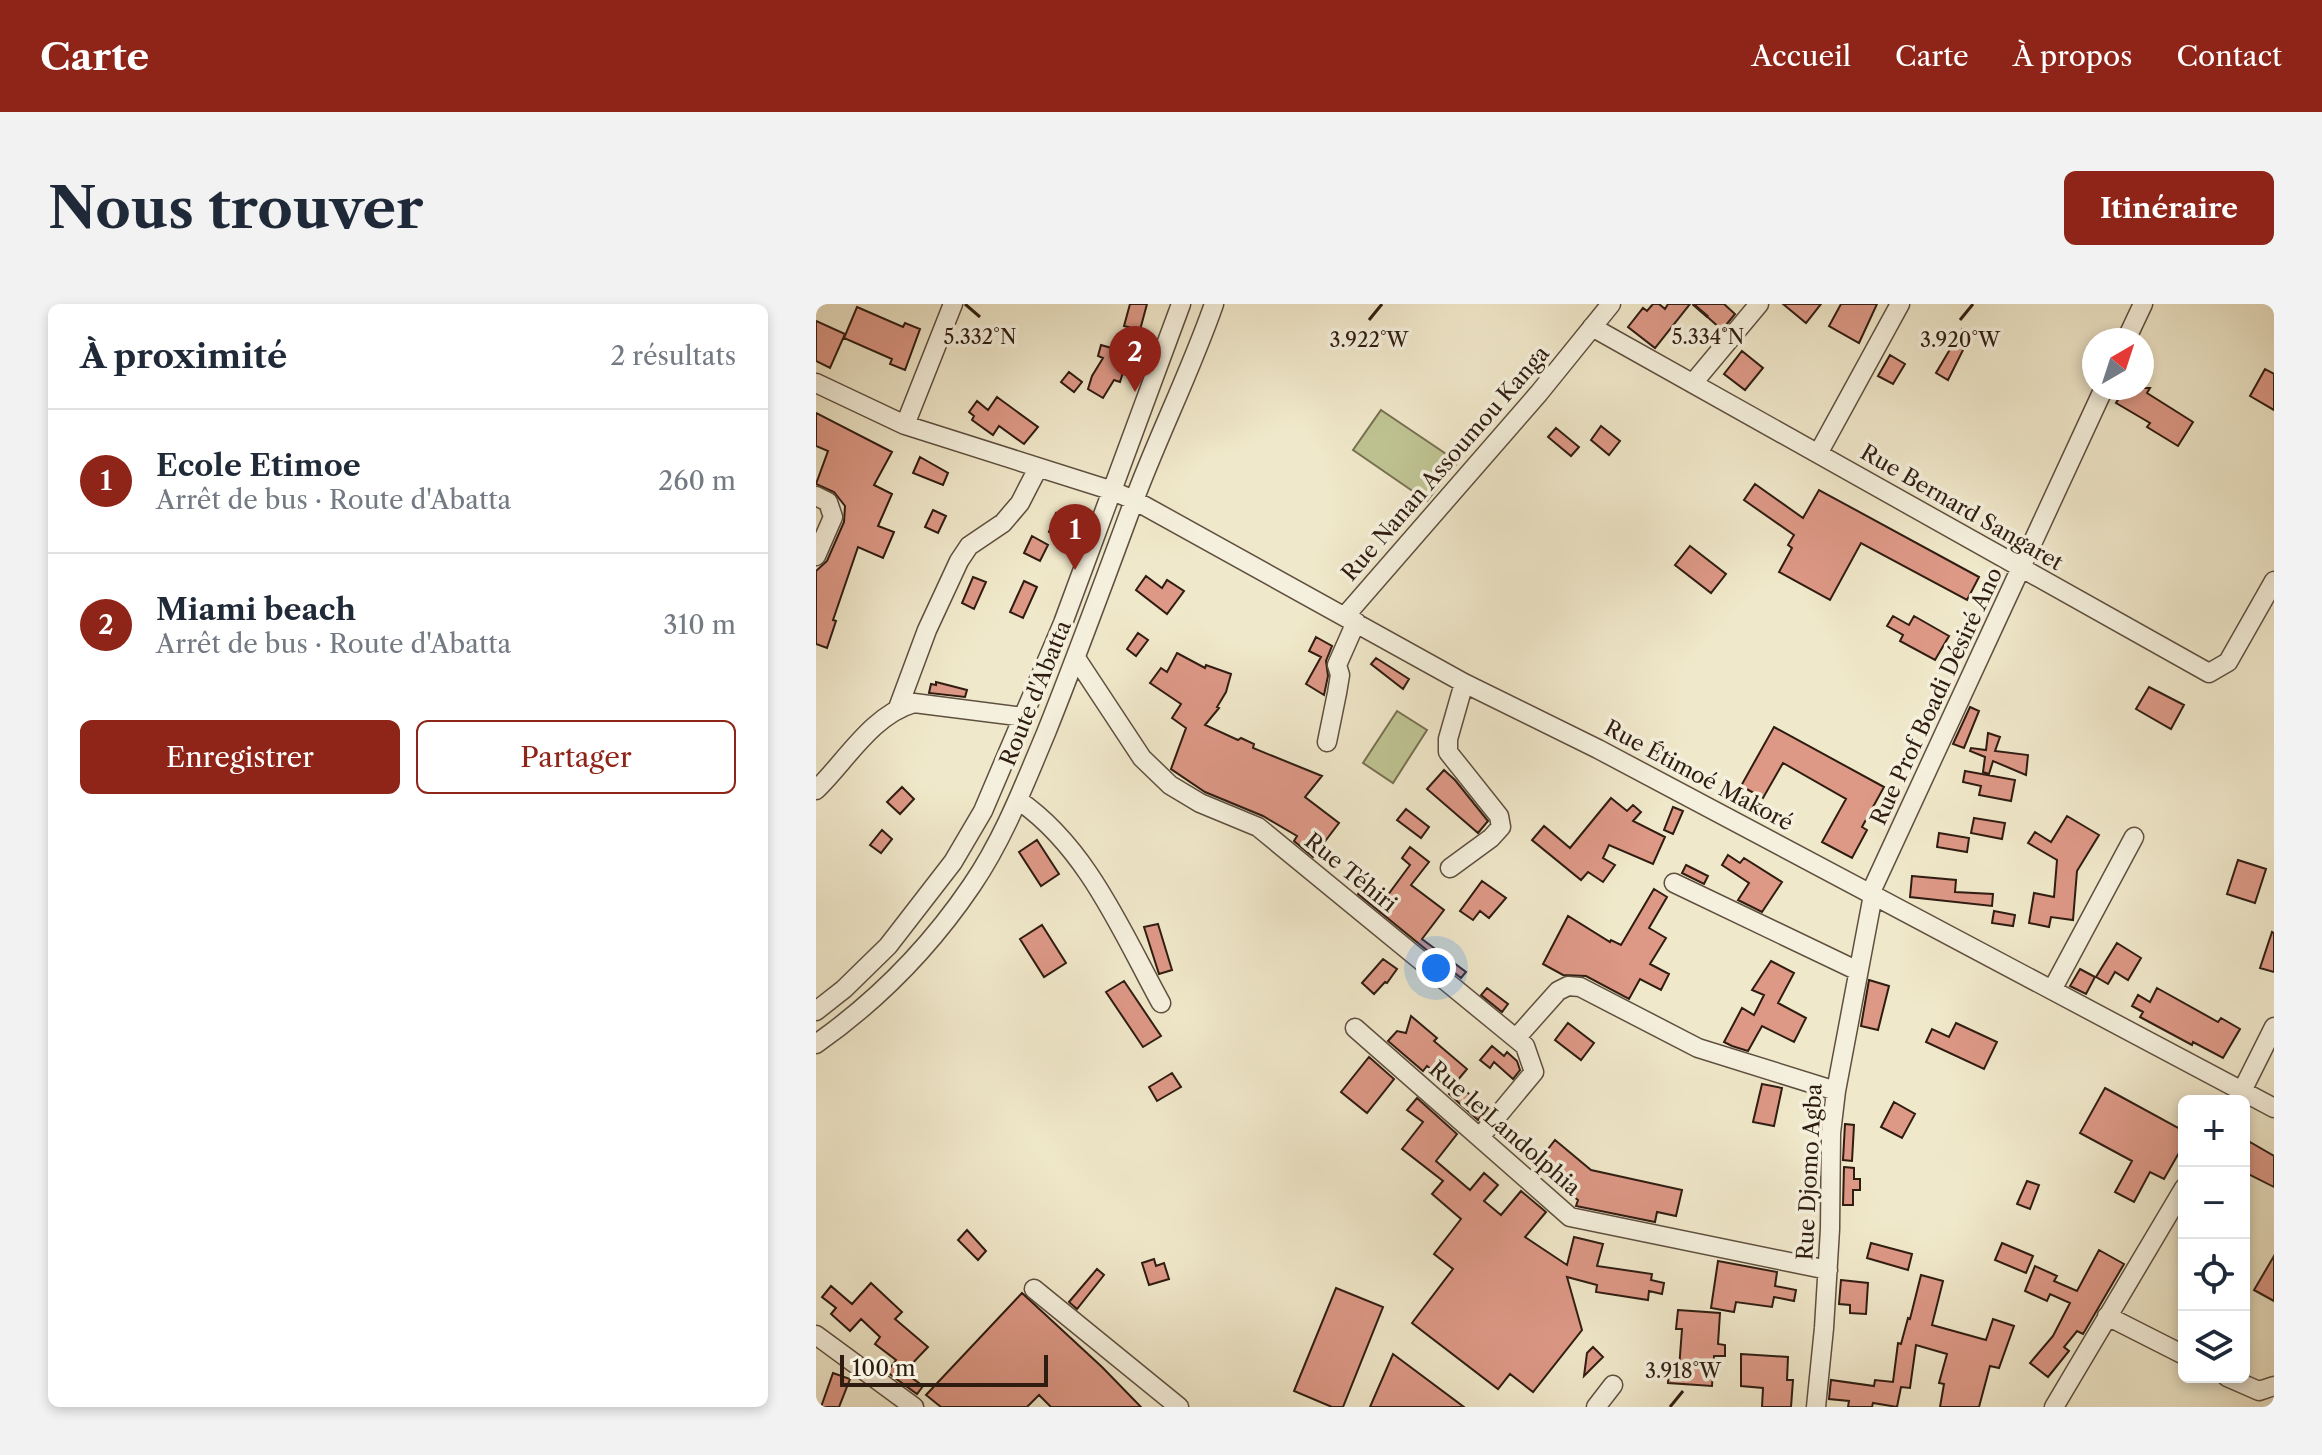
<!DOCTYPE html>
<html lang="fr">
<meta charset="utf-8">
<style>
:root{--surface:#fff;--page:#f2f2f3;--text:#1f2937;--muted:#747a83;--line:#e0e1e3;--accent:#8f2418}
body{margin:0;font-family:"Libre Caslon Text",serif;background:var(--page);color:var(--text)}
.controls{position:absolute;right:24px;bottom:24px;display:grid;overflow:hidden;border-radius:12px;box-shadow:0 4px 12px #0003}
.controls button{width:72px;height:72px;display:grid;place-items:center;padding:0;border:0;border-bottom:2px solid var(--line);background:var(--surface);color:var(--text);font:40px sans-serif}
.compass{position:absolute;left:1266px;top:24px;width:72px;height:72px;border-radius:50%;background:var(--surface);box-shadow:0 4px 12px #0003;rotate:39deg}
.scale{position:absolute;left:24px;bottom:20px;width:208px;box-sizing:border-box;padding-left:8px;border:4px solid #2f1c11;border-top:0;font-size:22px;line-height:28px;white-space:nowrap;color:#2f1c11;-webkit-text-stroke:6px #f5f0dd;paint-order:stroke}
.you{position:absolute;left:620px;top:664px;width:28px;height:28px;margin:-20px;border:6px solid #fff;border-radius:50%;background:#1a73e8;box-shadow:0 0 0 12px #1a73e833}
.badge{display:grid;place-items:center;width:52px;height:52px;border-radius:50%;background:var(--accent);color:#fff;font-size:26px;font-weight:700}
.pin{position:absolute;translate:-50% -66px;filter:drop-shadow(0 2px 4px #0008)}
.pin::after{content:'';position:absolute;top:42px;width:28px;height:24px;background:inherit;clip-path:polygon(0 0,100% 0,50% 100%)}
.list{margin:0;padding:0;list-style:none}
h2{display:flex;justify-content:space-between;align-items:center;height:104px;margin:0;padding:0 32px;font-size:34px}
h2 small{font-size:26px;font-weight:400;color:var(--muted)}
.list li{display:grid;grid-template-columns:52px 1fr auto;gap:24px;align-items:center;box-sizing:border-box;height:144px;padding:0 32px;border-top:2px solid var(--line)}
.list b{display:block;font-size:30px;white-space:nowrap}
.list p{margin:0;font-size:26px;white-space:nowrap;color:var(--muted)}
.list em{font-size:26px;font-style:normal;color:var(--muted)}
.actions{display:flex;gap:16px;padding:24px 32px}
.actions a{flex:1;padding:18px 0;border:2px solid var(--accent);border-radius:12px;text-align:center;font-size:28px;color:var(--accent)}
.actions .main{background:var(--accent);color:#fff}
.icon{flex:none;width:44px;height:44px;fill:none;stroke:currentColor;stroke-width:2;stroke-linecap:round;stroke-linejoin:round}
.map{position:relative;flex:none;width:1458px;height:1103px;overflow:hidden;border-radius:12px}
header{display:flex;align-items:center;gap:48px;box-sizing:border-box;height:112px;padding:0 40px;background:var(--accent);color:#fff}
header strong{font-size:38px}
nav{display:flex;gap:44px;margin-inline-start:auto;font-size:28px}
.intro{display:flex;align-items:center;justify-content:space-between;box-sizing:border-box;height:192px;padding:0 48px}
h1{margin:0;font-size:56px}
.button{padding:20px 36px;border-radius:12px;background:var(--accent);color:#fff;font-size:28px;font-weight:700}
main{display:flex;gap:48px;padding:0 48px}
aside{flex:1;background:var(--surface);border-radius:12px;box-shadow:0 4px 12px #0003}
.map>svg:first-child{display:block}
.green{fill:#bfc493;stroke:#777052;stroke-width:2}
.building{fill:#dd9886;stroke:#2f1c11;stroke-width:2}
.lines{fill:none;stroke-linecap:round;stroke-linejoin:round}
.minor-casing{stroke:#5f4f3f;stroke-width:21}
.minor{stroke:#f5f0dd;stroke-width:18}
.ticks{fill:none;stroke:#2f1c11;stroke-width:3}
.labels{text-anchor:middle;stroke-width:7;stroke-linejoin:round;paint-order:stroke}
.street-label{font-size:22px;fill:#2f1c11;stroke:#f5f0dd}
.ticks-label{font-size:20px;text-anchor:middle;fill:#2f1c11;stroke:#f5f0dd;stroke-width:7;stroke-linejoin:round;paint-order:stroke}
</style>
<header>
<strong>Carte</strong>
<nav><a>Accueil</a><a>Carte</a><a>À propos</a><a>Contact</a></nav>
</header>
<div class="intro"><h1>Nous trouver</h1><a class="button">Itinéraire</a></div>
<main>
<aside>
<h2>À proximité<small>2 résultats</small></h2>
<ul class="list">
<li><span class="badge">1</span><div><b>Ecole Etimoe</b><p>Arrêt de bus · Route d'Abatta</p></div><em>260 m</em></li>
<li><span class="badge">2</span><div><b>Miami beach</b><p>Arrêt de bus · Route d'Abatta</p></div><em>310 m</em></li>
</ul>
<div class="actions"><a class="main">Enregistrer</a><a>Partager</a></div>
</aside>
<div class="map">
<svg width="1458" height="1103" viewBox="0 0 1458 1103">
<rect width="100%" height="100%" fill="#f0e8ca"/>
<filter id="stains"><feTurbulence type="fractalNoise" baseFrequency=".0025" numOctaves="4"/><feColorMatrix values="0 0 0 0 .2 0 0 0 0 .09 0 0 0 0 .02 0 0 0 .5 -.17"/></filter>
<radialGradient id="worn" r=".72"><stop offset=".6" stop-color="#630" stop-opacity="0"/><stop offset="1" stop-color="#630" stop-opacity=".3"/></radialGradient>
<path class="green" d="M565 106 642 158 611 197 537 146Z
M581 407 611 426 577 479 547 459Z"/>
<path class="building" d="M314 0H331L324 26 308 22Z
M837 0H843L849 5 852 0H874L839 44 812 23 827 4 831 7Z
M877 0H908L919 10 906 26Z
M967 0H1005L990 19Z
M1025 0H1061L1043 39 1013 22Z
M41 3 87 23 89 19 104 25 89 66 74 60 76 55 28 34Z
M0 17 29 30 14 64 0 57Z
M1146 25 1155 30 1132 76 1120 69Z
M285 41 313 49 304 78 298 76 287 94 272 85 276 72 287 54 282 52Z
M926 47 947 64 929 86 908 70Z
M1074 51 1089 60 1077 80 1062 72Z
M1449 65 1458 70V106L1434 92Z
M253 68 266 78 258 88 245 78Z
M1309 84H1334L1331 89 1377 118 1362 142 1331 123 1334 119 1300 99Z
M181 93 222 123 208 140 183 122 177 131 156 116 158 112 153 108 161 97 172 106Z
M0 109 76 148 58 181 76 190 62 222 78 228 67 254 42 243 17 316 20 317 11 344 0 340V267L11 257 28 218 29 202 18 188 0 180 12 147 0 142Z
M785 122 804 137 793 151 775 136Z
M740 124 763 143 755 152 732 133Z
M104 153 132 169 127 181 97 169Z
M939 180 987 214 1003 186 1163 273 1151 296 1045 239 1014 296 963 268 976 244 972 241 978 231 928 196Z
M117 206 130 212 122 229 109 223Z
M240 209 254 214 247 233 233 228Z
M216 232 232 241 224 257 208 249Z
M874 242 910 270 895 289 859 261Z
M330 272 346 284 351 276 368 287 351 310 320 286Z
M157 273 170 278 158 305 146 299Z
M208 277 221 283 207 314 194 308Z
M1077 312 1093 321 1098 312 1133 332 1119 356 1084 337 1087 331 1071 322Z
M322 329 332 336 320 352 311 345Z
M500 333 516 342 510 357 512 372 508 391 490 380 505 353 493 347Z
M361 349 389 364 390 361 415 370 410 388 401 403 403 404 389 421 422 436 425 434 438 440 437 444 506 472 489 493 523 519 497 553 478 537 481 532 447 512 389 488 355 465 370 424 356 414 365 400 334 379 345 364 351 368Z
M560 354 593 375 587 385 555 360Z
M120 378 151 386 149 393 113 389 115 380 120 381Z
M1333 383 1368 401 1355 425 1320 405Z
M1154 403 1163 407 1148 444 1137 440Z
M958 423 1068 483 1046 523 1051 526 1036 554 1006 538 1030 495 967 459 947 494 925 482Z
M1172 429 1184 433 1179 447 1212 451 1210 471 1177 457 1173 470 1167 468 1169 453 1154 447 1155 444 1170 446Z
M628 466 639 476 672 517 662 529 611 485Z
M1149 467 1199 476 1195 497 1163 491 1165 482 1147 478Z
M86 483 98 495 84 510 71 498Z
M795 494 811 507 817 501 825 508 817 517 849 533 837 560 793 541 787 554 799 561 787 578 772 568 765 576 716 536 728 522 754 544Z
M857 503 867 507 857 530 848 526Z
M590 505 613 523 605 534 581 516Z
M1251 512 1283 531 1261 567 1257 616 1235 613 1233 623 1213 619 1218 589 1238 593 1241 556 1212 539 1219 528 1235 538Z
M1158 514 1189 519 1186 535 1155 529Z
M66 526 76 535 65 549 54 541Z
M1123 529 1153 534 1151 548 1121 543Z
M221 536 243 570 225 582 203 548Z
M594 543 613 558 595 581 628 606 606 635 650 668 645 674 542 590 544 587 563 603 594 561 586 554Z
M912 551 924 559 928 554 966 578 946 608 922 596 933 579 906 561Z
M1422 556 1450 565 1439 599 1411 590Z
M870 561 892 572 888 580 866 569Z
M1096 572 1140 576 1139 588 1177 590 1176 602 1094 593Z
M666 577 690 594 673 614 664 607 657 616 644 607Z
M838 585 851 593 833 624 850 634 834 660 853 670 845 686 824 675 813 695 770 672 747 671 727 660 752 612 794 638 795 636 805 641Z
M1178 607 1199 611 1197 622 1176 619Z
M342 620 356 666 343 670 328 623Z
M226 621 250 659 228 673 204 635Z
M1456 628 1458 629V668L1444 664Z
M1301 639 1325 654 1312 676 1299 668 1292 680 1280 673Z
M567 655 581 665 571 679 569 678 558 690 546 679Z
M955 657 978 669 962 699 990 714 978 738 946 722 932 747 916 742 908 738 926 704 938 711 948 691 936 686Z
M1264 665 1279 673 1270 690 1254 682Z
M1053 676 1073 682 1062 726 1045 722Z
M308 677 345 732 327 743 290 688Z
M671 684 692 700 686 708 665 691Z
M1341 684 1402 718 1405 714 1424 725 1407 754 1377 738 1376 741 1324 713 1327 708 1316 702 1322 691 1334 698Z
M595 712 621 734 618 737 651 765 636 783 611 762 607 767 572 737 581 727 590 729Z
M752 719 778 739 765 756 739 736Z
M1140 719 1181 738 1168 765 1110 738 1116 725 1133 733Z
M676 742 688 752 691 748 701 757 704 766 697 775 678 758 674 764 664 756Z
M553 753 578 775 551 809 525 788Z
M356 769 365 783 341 797 333 783Z
M946 780 966 784 958 822 937 818Z
M641 781 672 804 662 816 633 790Z
M1289 784 1368 827V840L1348 875 1334 868 1318 898 1299 888 1316 857 1264 829Z
M601 794 641 830 620 857 654 886 668 869 682 881 668 897 685 911 705 887 730 908 709 933 751 961 758 933 787 940 781 962 836 970 835 976 848 979 846 990 833 987 832 996 780 988 781 981 751 973 766 1026 717 1088 694 1070 682 1085 596 1019 637 965 618 950 645 915 616 890 627 877 586 845 607 818 591 806Z
M1078 798 1099 810 1086 834 1065 823Z
M1029 820 1038 821 1036 857 1027 856Z
M739 836 775 866 866 886 860 912 841 908 839 918 760 902 762 896 718 863Z
M1434 838 1458 852V883L1428 868V849Z
M1028 863 1038 864V875H1044V886H1037V901H1027Z
M1211 877 1223 881 1214 905 1201 900Z
M151 926 170 947 162 956 142 936Z
M1055 939 1096 950 1092 966 1051 954Z
M1186 939 1217 952 1210 969 1179 956Z
M1283 946 1308 960 1267 1030 1261 1027 1248 1043 1253 1047 1232 1073 1214 1059 1237 1032 1254 999 1234 990 1231 997 1209 987 1219 962 1241 972 1238 977 1261 987Z
M1458 952V997L1438 986Z
M338 955 340 962 348 959 353 975 333 981 326 959Z
M902 957 961 968 959 982 980 986 978 997 958 993 956 1003 920 998 918 1008 895 1004Z
M281 965 288 971 261 1005 253 998Z
M1105 971 1127 977 1116 1021 1170 1036 1177 1015 1198 1022 1183 1064 1174 1062 1163 1103H1124L1128 1080 1123 1079 1131 1050 1100 1041 1094 1084 1085 1083 1081 1103 1057 1099 1056 1103H1032L1033 1097 1013 1095 1015 1076 1058 1082 1059 1076 1077 1078 1082 1039 1085 1040 1092 1014 1094 1015Z
M1025 976 1052 979 1050 1010 1034 1009V1001L1023 1000Z
M55 979 86 1008 79 1015 112 1043 88 1068 107 1082 101 1090 71 1068 80 1056 59 1040 64 1033 45 1015 34 1027 15 1010 20 1004 6 993 15 982 36 1000Z
M520 984 567 1003 527 1103H516L478 1087Z
M206 989 286 1063 325 1103H235L223 1091 211 1103H125L110 1091Z
M862 1006 904 1009 902 1040 909 1041V1052H898L896 1082 852 1079 853 1065H863L866 1025H860Z
M777 1043 787 1053 768 1072 771 1049Z
M577 1050 648 1103H554Z
M925 1050 972 1053 971 1076H977L975 1103H946L947 1084 925 1082Z
M17 1069 34 1075 23 1103H5Z"/>
<g class="lines">
<defs>
<path id="minor" d="M776 23 1393 369 1412 358 1458 277
M1310 36 1327 0
M0 79 89 121 294 186 318 196 648 379 782 445 1458 804
M877 79 943 0
M89 121 137 0
M1003 148 1084 0
M0 192 12 198 17 213 0 252
M529 312 723 89 795 0
M260 354 326 454 354 481 384 499 442 523 709 742 718 768 664 833
M82 404 111 326 143 257 153 242 187 219 204 199 222 164
M511 438 521 389 524 371 521 361 540 318
M0 486C30 457 56 411 98 399L208 413
M202 496C271 543 306 628 345 699
M634 564 675 534 685 523 683 512 632 448V435L648 379
M858 579 1042 667
M1054 590 1288 84
M1236 686 1318 533
M0 707 28 685 72 642 137 558 167 507 247 319 365 0
M539 724 754 913 1012 966
M701 733 742 687 752 682 764 683 882 744 1020 787
M0 740C61 697 114 643 156 581 188 534 208 481 230 429 260 354 288 278 316 202 341 134 374 69 398 0
M1422 795 1458 723
M218 985 363 1103
M1291 1012 1368 1051
M0 1031 98 1103
M1411 1073 1443 1087 1458 1082
M780 1103 797 1081
M1000 1103 1008 1024 1014 925 1015 829 1020 787 1057 591
M1238 1103 1368 884"/>
</defs>
<use href="#minor" class="minor-casing"/>
<use href="#minor" class="minor"/>
</g>
<path class="ticks" d="M149 0 164 13M877 0 892 13M553 16 566 0M1144 16 1157 0M854 1103 867 1087"/>
<g class="labels">
<g class="street-label">
<text transform="translate(629 159) rotate(-49)" y="8">Rue Nanan Assoumou Kanga</text>
<text transform="translate(1146 203) rotate(30)" y="8">Rue Bernard Sangaret</text>
<text transform="translate(219 389) rotate(-68)" y="8">Route d'Abatta</text>
<text transform="translate(1120 392) rotate(-65)" y="8">Rue Prof Boadi Désiré Ano</text>
<text transform="translate(883 471) rotate(28)" y="8">Rue Étimoé Makoré</text>
<text transform="translate(535 568) rotate(39)" y="8">Rue Téhiri</text>
<text transform="translate(689 824) rotate(41)" y="8">Rue le Landolphia</text>
<text transform="translate(993 868) rotate(-87)" y="8">Rue Djomo Agba</text>
</g>
</g>
<g class="ticks-label">
<text x="164" y="40">5.332°N</text>
<text x="892" y="40">5.334°N</text>
<text x="553" y="43">3.922°W</text>
<text x="1144" y="43">3.920°W</text>
<text x="867" y="1074">3.918°W</text>
</g>
<rect width="100%" height="100%" filter="url(#stains)"/>
<rect width="100%" height="100%" fill="url(#worn)"/>
</svg>
<div class="controls">
<button>+</button>
<button>−</button>
<button><svg class="icon" aria-label="locate" viewBox="0 0 24 24"><circle cx="12" cy="12" r="6"/><path d="M12 2v4M12 18v4M2 12h4M18 12h4"/></svg></button>
<button><svg class="icon" aria-label="layers" viewBox="0 0 24 24"><path d="M12 4l9 5-9 5-9-5zM3 14l9 5 9-5"/></svg></button>
</div>
<svg class="compass" viewBox="-18 -18 36 36"><path d="M0-13l5 13h-10z" fill="#e53935"/><path d="M0 13l5-13h-10z" fill="#747a83"/></svg>
<div class="scale">100 m</div>
<div class="you"></div>
<div class="pin badge" style="left:259px;top:266px">1</div>
<div class="pin badge" style="left:319px;top:88px">2</div>
</div>
</main>
